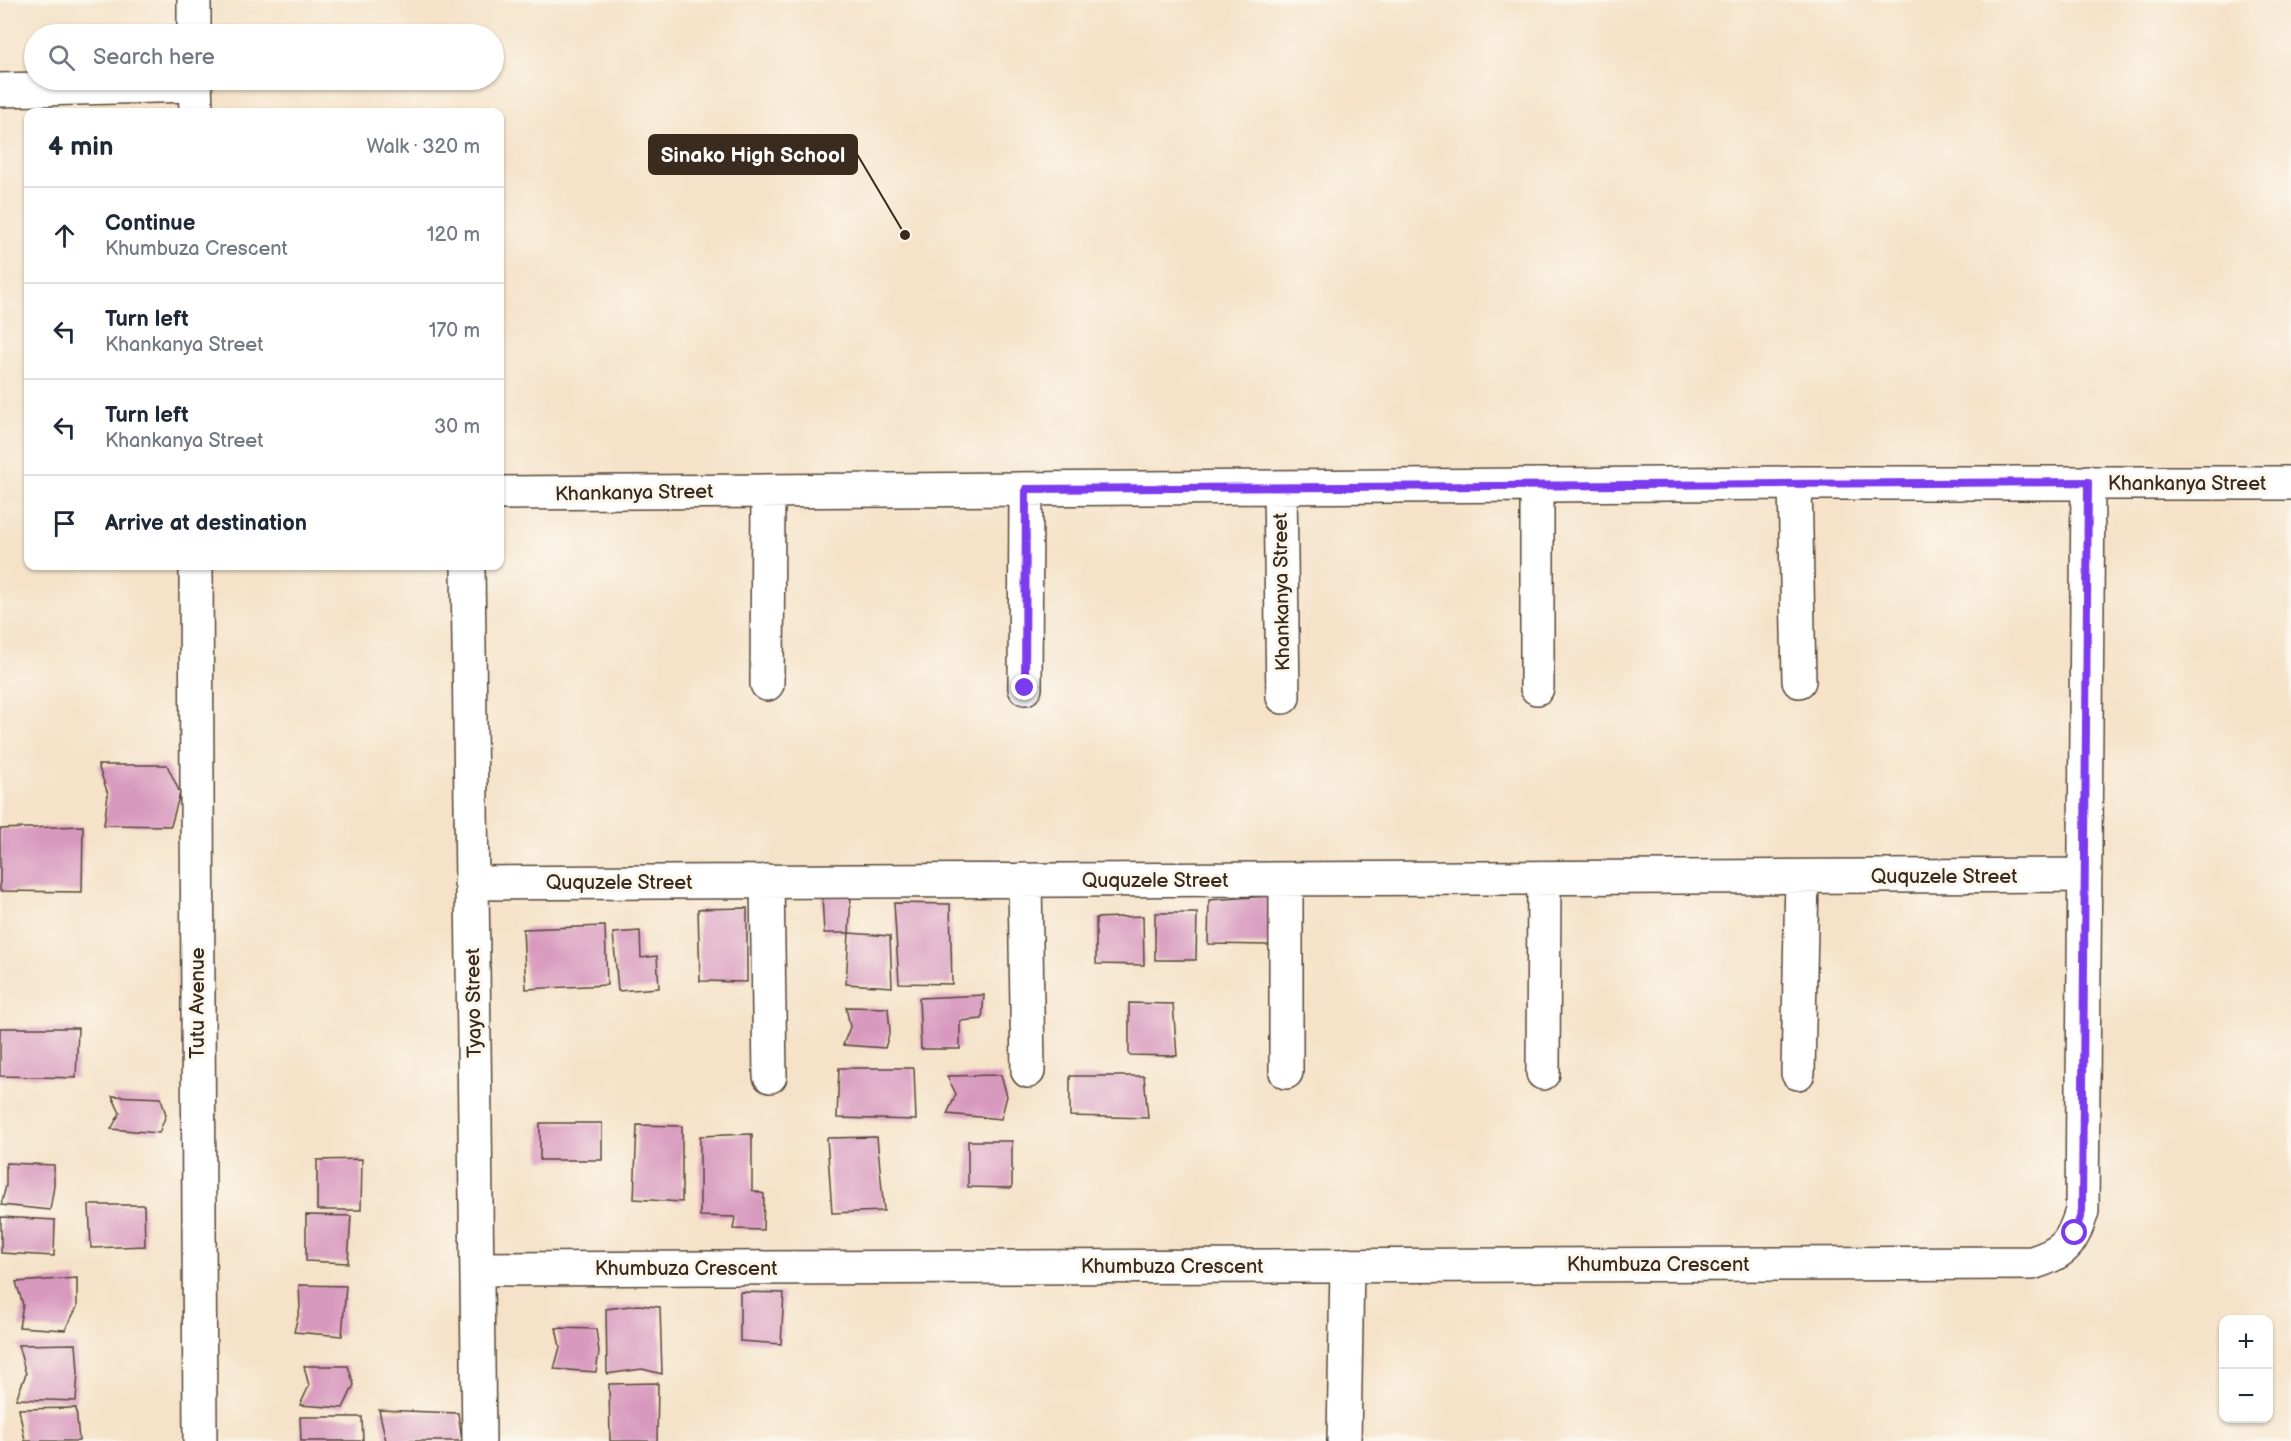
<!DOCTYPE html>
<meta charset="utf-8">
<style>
:root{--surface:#fff;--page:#f2f2f3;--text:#1f2937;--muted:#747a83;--line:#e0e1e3}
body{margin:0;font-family:"Balsamiq Sans",sans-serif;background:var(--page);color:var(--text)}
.controls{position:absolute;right:18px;bottom:18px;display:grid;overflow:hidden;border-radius:12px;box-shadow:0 2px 4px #0004}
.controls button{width:54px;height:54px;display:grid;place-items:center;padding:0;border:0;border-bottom:2px solid var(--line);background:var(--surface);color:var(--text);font:30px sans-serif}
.stop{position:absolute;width:18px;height:18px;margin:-14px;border:4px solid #7c3aed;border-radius:50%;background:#fff}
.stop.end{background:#7c3aed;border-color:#fff;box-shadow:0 2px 6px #0008}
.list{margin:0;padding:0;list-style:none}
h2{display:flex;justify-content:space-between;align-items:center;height:78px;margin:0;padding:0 24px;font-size:26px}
h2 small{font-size:20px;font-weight:400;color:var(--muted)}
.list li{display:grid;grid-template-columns:39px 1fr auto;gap:18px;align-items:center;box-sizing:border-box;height:96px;padding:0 24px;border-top:2px solid var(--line)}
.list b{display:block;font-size:22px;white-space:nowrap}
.list p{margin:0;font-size:20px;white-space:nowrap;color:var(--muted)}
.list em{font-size:20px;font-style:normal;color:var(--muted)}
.icon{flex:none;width:33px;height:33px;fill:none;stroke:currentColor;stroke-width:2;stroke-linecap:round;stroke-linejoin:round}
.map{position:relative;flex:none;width:2291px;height:1441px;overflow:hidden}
.search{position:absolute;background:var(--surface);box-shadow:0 2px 4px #0004;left:24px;top:24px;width:480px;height:66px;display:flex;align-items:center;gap:15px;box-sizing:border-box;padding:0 21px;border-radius:33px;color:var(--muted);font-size:22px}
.panel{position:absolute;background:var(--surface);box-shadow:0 2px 4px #0004;left:24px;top:108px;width:480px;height:462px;border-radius:12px}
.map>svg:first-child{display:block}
.building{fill:#d899be}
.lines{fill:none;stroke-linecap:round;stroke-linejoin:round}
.minor-casing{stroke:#574638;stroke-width:36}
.tertiary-casing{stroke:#574638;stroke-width:36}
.minor{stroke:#fff;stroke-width:33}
.tertiary{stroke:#fff;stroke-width:33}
.route{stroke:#7c3aed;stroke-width:8}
.labels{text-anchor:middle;stroke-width:6;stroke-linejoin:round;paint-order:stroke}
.street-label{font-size:20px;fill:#3b2a1e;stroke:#fbf7ec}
.leader{fill:none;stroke:#3b2a1e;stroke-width:2}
.callout-dot{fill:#3b2a1e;stroke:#fbf7ec;stroke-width:2}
.callout{fill:#3b2a1e;stroke:#3b2a1e;stroke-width:2}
.callout-label{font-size:21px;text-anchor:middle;font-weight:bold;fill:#fff}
</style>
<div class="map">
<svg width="2291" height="1441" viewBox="0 0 2291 1441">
<rect width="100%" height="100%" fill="#fbf7ec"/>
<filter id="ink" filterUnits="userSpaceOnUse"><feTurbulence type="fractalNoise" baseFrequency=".0167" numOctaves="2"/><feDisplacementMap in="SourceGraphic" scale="12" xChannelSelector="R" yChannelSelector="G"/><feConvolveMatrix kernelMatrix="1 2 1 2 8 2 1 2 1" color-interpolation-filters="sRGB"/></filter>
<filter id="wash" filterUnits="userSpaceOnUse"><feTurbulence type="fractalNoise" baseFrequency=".008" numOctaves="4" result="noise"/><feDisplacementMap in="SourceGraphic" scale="24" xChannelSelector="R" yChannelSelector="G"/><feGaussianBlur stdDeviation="1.35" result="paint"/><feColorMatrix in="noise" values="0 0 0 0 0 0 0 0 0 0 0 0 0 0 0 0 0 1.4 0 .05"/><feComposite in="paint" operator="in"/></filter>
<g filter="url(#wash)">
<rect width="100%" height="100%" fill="#f5e2c8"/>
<g id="blocks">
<path class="building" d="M98 765H167L180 793 171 826 104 825 108 794Z
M83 826 82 892 0 891V829Z
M851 895 849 933H824L822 896Z
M1269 896V945L1208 944 1209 900Z
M894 903 950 904 952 984 899 983Z
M747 908V982L700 981 698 909Z
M1155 913H1197L1196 960H1155Z
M1143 916 1144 965 1096 964V918Z
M605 926 607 985 526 989 523 929Z
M640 931 641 958 657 956 659 988 618 991 613 933Z
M849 933 890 936 892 987 846 984Z
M984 995 982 1019 960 1021V1049H921L919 998Z
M1129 1003 1173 1004 1177 1056 1129 1055Z
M846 1007 888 1008 890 1031 885 1048 843 1045 850 1027Z
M0 1028H78L76 1078 0 1076Z
M839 1068H914L916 1120 837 1118Z
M1001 1075 1007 1096 1001 1119 947 1114 956 1094 947 1076Z
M1070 1076H1144L1148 1118 1070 1116Z
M112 1096 161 1098 166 1115 159 1133 111 1129 120 1113Z
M540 1123H602V1160H540Z
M637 1125 682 1126V1202L634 1199Z
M752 1134V1190L764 1194 763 1230 733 1229 735 1217 700 1216V1136Z
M877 1137 884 1211 832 1213 827 1138Z
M968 1141H1012V1188L968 1187Z
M362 1159 361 1210H317V1160Z
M6 1163 54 1165V1186L50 1210 1 1205 6 1186Z
M89 1205H144L145 1246 91 1248Z
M306 1215 351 1216 348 1263 306 1261Z
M1 1217 55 1220 54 1256 1 1253Z
M77 1278V1307L65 1330 19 1327 23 1305 16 1282Z
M299 1285 346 1286 342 1336 294 1332 300 1308Z
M740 1292 784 1293 781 1344 740 1341Z
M638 1305 660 1307 662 1374 642 1369 607 1374 606 1309Z
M556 1328 596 1329 599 1352 596 1372 554 1369 560 1347Z
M76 1344 78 1372 76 1401 16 1399 26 1374 18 1345Z
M304 1366H348L354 1385 343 1408 300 1405 309 1386Z
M658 1383 657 1441H610L609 1384Z
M76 1408 79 1441H25L19 1409Z
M379 1410 458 1413 462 1441H386Z
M300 1417H362L363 1441H301Z"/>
</g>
</g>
<g filter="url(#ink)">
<use href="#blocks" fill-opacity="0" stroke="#574638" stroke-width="1.5"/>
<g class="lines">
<defs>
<path id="minor" d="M0 90 195 85
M1795 483 1799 681
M1280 487 1283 697
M500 493 1795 483H2291
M468 566 479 1441
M767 684 768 491
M1025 688 1026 489
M1537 688V485
M1025 880 1028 1071
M767 881 770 1076
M471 883 2085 875
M1286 1072V879
M1543 1073 1544 878
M1798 1073 1802 877
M477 1269 2032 1263C2065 1253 2072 1243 2082 1211L2088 482
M1344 1441 1347 1265"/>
<path id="tertiary" d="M194 0V34
M195 80 196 112
M196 566 200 1441"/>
</defs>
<use href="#minor" class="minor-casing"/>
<use href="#tertiary" class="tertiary-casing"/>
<use href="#minor" class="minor"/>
<use href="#tertiary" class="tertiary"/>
</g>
</g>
<g class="lines" filter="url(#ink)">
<path class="route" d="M1025 688 1026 489 2088 482 2082 1211 2075 1233"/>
</g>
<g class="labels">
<g class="street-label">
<text x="2187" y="490">Khankanya Street</text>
<text transform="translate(634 492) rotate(-1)" y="7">Khankanya Street</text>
<text transform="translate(1281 592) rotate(-91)" y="7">Khankanya Street</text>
<text x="1944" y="883">Ququzele Street</text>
<text x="1155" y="887">Ququzele Street</text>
<text x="619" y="889">Ququzele Street</text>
<text transform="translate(197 1003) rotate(-90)" y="7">Tutu Avenue</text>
<text transform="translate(473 1003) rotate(-91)" y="7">Tyayo Street</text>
<text x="1658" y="1271">Khumbuza Crescent</text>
<text x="1172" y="1273">Khumbuza Crescent</text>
<text x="686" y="1275">Khumbuza Crescent</text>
</g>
</g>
<path class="leader" d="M905 235L857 154"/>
<circle class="callout-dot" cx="905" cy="235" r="6"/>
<rect class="callout" x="649" y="135" width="208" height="39" rx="6"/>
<g class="callout-label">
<text x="753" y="162">Sinako High School</text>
</g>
</svg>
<div class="controls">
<button>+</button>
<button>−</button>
</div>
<div class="stop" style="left:2075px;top:1233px"></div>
<div class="stop end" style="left:1025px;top:688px"></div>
<div class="search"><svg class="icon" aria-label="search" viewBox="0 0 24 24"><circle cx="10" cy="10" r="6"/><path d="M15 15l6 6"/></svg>Search here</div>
<section class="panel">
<h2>4 min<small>Walk · 320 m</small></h2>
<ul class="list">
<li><svg class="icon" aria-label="ahead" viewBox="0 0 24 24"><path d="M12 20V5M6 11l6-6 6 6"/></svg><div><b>Continue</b><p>Khumbuza Crescent</p></div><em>120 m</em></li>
<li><svg class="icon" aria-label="left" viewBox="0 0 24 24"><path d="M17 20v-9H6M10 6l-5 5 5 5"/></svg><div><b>Turn left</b><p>Khankanya Street</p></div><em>170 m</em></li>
<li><svg class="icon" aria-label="left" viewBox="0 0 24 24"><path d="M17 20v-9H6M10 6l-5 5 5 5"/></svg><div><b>Turn left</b><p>Khankanya Street</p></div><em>30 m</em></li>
<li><svg class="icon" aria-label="arrive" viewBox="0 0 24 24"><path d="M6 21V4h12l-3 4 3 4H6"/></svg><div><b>Arrive at destination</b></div></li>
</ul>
</section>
</div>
